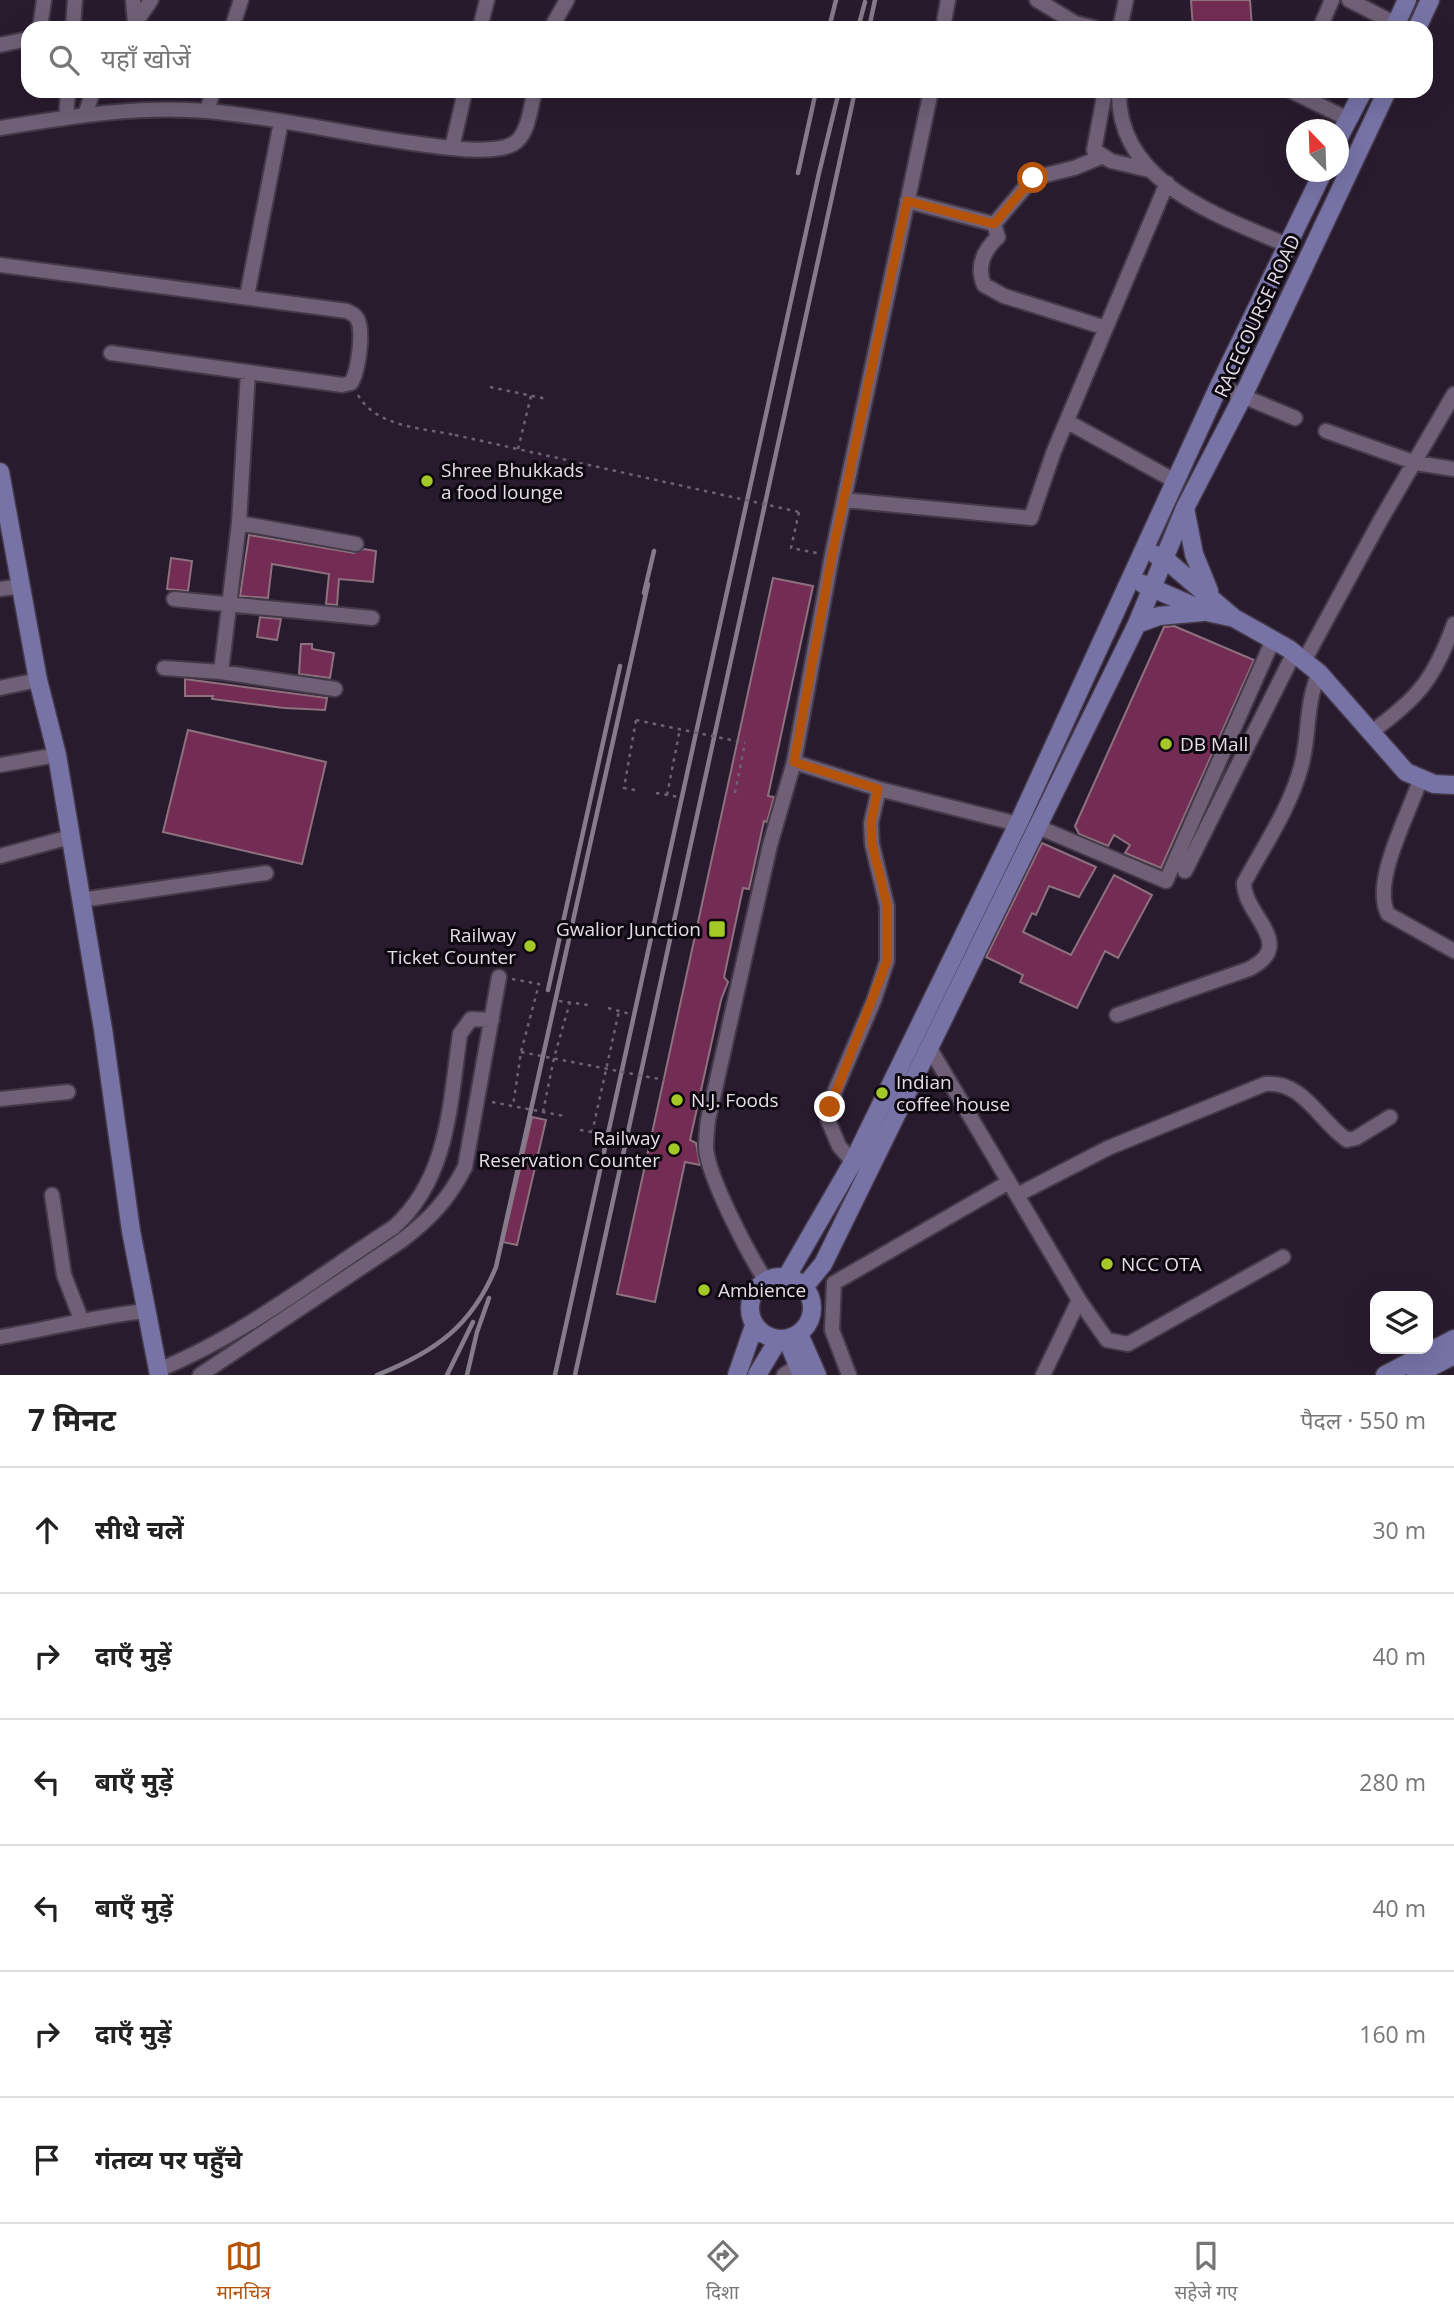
<!DOCTYPE html>
<html lang="hi">
<meta charset="utf-8">
<style>
:root{--surface:#fff;--page:#f2f2f2;--text:#222;--muted:#767676;--line:#e0e0e0;--accent:#b45309}
body{margin:0;font-family:"Open Sans","Noto Sans Devanagari",sans-serif;background:var(--page);color:var(--text)}
.controls{position:absolute;right:21px;bottom:21px;display:grid;overflow:hidden;border-radius:14px;box-shadow:0 7px 28px #0002}
.controls button{width:63px;height:63px;display:grid;place-items:center;padding:0;border:0;border-bottom:2px solid var(--line);background:var(--surface);color:var(--text);font:35px sans-serif}
.compass{position:absolute;left:1286px;top:119px;width:63px;height:63px;border-radius:50%;background:var(--surface);box-shadow:0 7px 28px #0002;rotate:337deg}
.stop{position:absolute;width:21px;height:21px;margin:-16px;border:5px solid #b45309;border-radius:50%;background:#fff}
.stop.end{background:#b45309;border-color:#fff;box-shadow:0 2px 7px #0008}
.list{margin:0;padding:0;list-style:none}
h2{display:flex;justify-content:space-between;align-items:center;height:91px;margin:0;padding:0 28px;font-size:30px}
h2 small{font-size:23px;font-weight:400;color:var(--muted)}
.list li{display:grid;grid-template-columns:46px 1fr auto;gap:21px;align-items:center;box-sizing:border-box;height:126px;padding:0 28px;border-top:2px solid var(--line)}
.list b{display:block;font-size:26px;white-space:nowrap}
.list em{font-size:23px;font-style:normal;color:var(--muted)}
.icon{flex:none;width:38px;height:38px;fill:none;stroke:currentColor;stroke-width:2;stroke-linecap:round;stroke-linejoin:round}
.map{position:relative;flex:none;width:1454px;height:1375px;overflow:hidden}
.search{position:absolute;background:var(--surface);box-shadow:0 7px 28px #0002;left:21px;right:21px;top:21px;height:77px;display:flex;align-items:center;gap:18px;box-sizing:border-box;padding:0 24px;border-radius:21px;color:var(--muted);font-size:26px}
.sheet{height:847px;background:var(--surface)}
nav{display:flex;justify-content:space-around;align-items:center;box-sizing:border-box;height:98px;border-top:2px solid var(--line);background:var(--surface);font-size:19px;color:var(--muted)}
nav a{display:grid;justify-items:center;gap:4px}
nav .on{color:var(--accent)}
.map>svg:first-child{display:block}
.building{fill:#732d54;stroke:#8d717e;stroke-width:2}
.lines{fill:none;stroke-linecap:round;stroke-linejoin:round}
.minor-casing{stroke:#433949;stroke-width:18}
.major-casing{stroke:#433949;stroke-width:21}
.path{stroke:#6d6273;stroke-width:2.5;stroke-dasharray:3.5 5;stroke-linecap:butt}
.minor{stroke:#6f6077;stroke-width:14}
.major{stroke:#7773a7;stroke-width:18}
.rail{stroke:#867b8b;stroke-width:4.5}
.path-bridge{stroke:#6d6273;stroke-width:2.5;stroke-dasharray:3.5 5;stroke-linecap:butt}
.route{stroke:#b45309;stroke-width:9}
.poi-dot{fill:#a4c825;stroke:#0d0810;stroke-width:2.5}
.labels{text-anchor:middle;stroke-width:6;stroke-linejoin:round;paint-order:stroke}
.street-label{font-size:19px;fill:#e5dce9;stroke:#0d0810}
.poi-label{font-size:19px;fill:#e5dce9;stroke:#0d0810;text-anchor:start}
</style>
<div class="map">
<svg width="1454" height="1375" viewBox="0 0 1454 1375">
<rect width="100%" height="100%" fill="#281b2e"/>
<path class="building" d="M1191 0H1250L1252 28H1193Z
M249 535 354 553 364 549 376 551 373 582 339 579 337 605 326 604 329 574 272 564 268 598 240 596Z
M171 558 192 561 188 591 167 589Z
M773 578 813 586 768 796 774 797 767 822 764 821 749 889 743 888 724 977 728 982 721 1000 690 1140 696 1143 700 1165 685 1162 655 1302 617 1294Z
M260 617 281 619 277 640 257 637Z
M1174 626 1254 660 1161 868 1125 853 1130 845 1114 835 1108 846 1079 834 1075 826 1164 627Z
M301 644H312V649L334 653 330 678 299 674Z
M185 679 327 698 325 710 284 708 212 699 213 696H185Z
M188 730 326 762 302 864 163 832Z
M1042 843 1096 867 1079 897 1049 886 1036 915 1032 913 1023 932 1071 955 1114 875 1152 895 1118 958 1105 951 1077 1008 1020 982 1023 975 986 957Z
M532 1117 546 1120 517 1245 503 1242Z"/>
<g class="lines">
<defs>
<path id="minor" d="M133 0 135 24
M1037 0 1075 23 1095 28
M1349 0 1396 24
M40 28 44 0
M73 28 75 0
M132 28 151 0
M232 28 241 0
M480 28 487 0
M551 28 567 0
M943 28 948 0
M1120 28 1126 0
M1320 28 1332 0
M0 45 28 39
M1105 91 1094 150 1111 161 1149 170
M1119 91C1117 183 1217 215 1287 245
M1291 91 1348 119
M207 111 213 91
M85 115 93 91
M66 118 68 91
M0 128C68 117 138 105 207 111 276 117 344 134 412 143 436 146 491 156 513 144 529 135 530 107 535 91
M452 148 465 91
M907 201 994 224 998 237C984 250 976 266 984 285L1004 296 1106 328
M994 224 1033 178 1074 168 1101 157
M0 265 347 311C350 313 354 314 356 317 365 328 358 372 351 383L342 385 111 353
M247 296 281 122
M248 372 239 523 356 544
M1219 386 1295 418
M1068 422 1175 481
M1326 431 1416 463 1454 469
M844 500 1031 518 1054 451 1167 183
M0 589 22 586
M174 599 372 618
M1304 661 1380 521 1454 394
M164 668 221 672 335 689
M221 672 239 523
M0 688 38 680
M1370 733C1417 699 1434 680 1454 624
M794 762 879 789 1018 824
M0 765 57 755
M1420 780C1409 814 1371 882 1388 914L1454 951
M1038 827 1166 881 1273 640
M0 856 70 837
M1185 871 1294 653
M81 900 266 873
M1117 1015 1249 969C1298 944 1244 916 1244 883 1264 846 1290 808 1301 767 1310 735 1305 705 1319 673
M929 1047 1079 1300 1107 1340 1128 1344 1283 1257
M0 1099 68 1092
M853 1162 839 1146 828 1120 835 1091 874 1000 887 961V906L872 844 871 823 879 789
M52 1195 64 1275 81 1319
M1017 1195 1108 1148 1265 1084C1304 1081 1318 1120 1347 1140L1356 1138 1390 1117
M766 1281C749 1255 708 1177 706 1148 706 1139 707 1129 708 1120L770 845 794 762 832 555 931 91
M0 1337C49 1329 96 1316 146 1311
M158 1370C243 1336 318 1276 394 1227 449 1178 450 1102 460 1034L471 1019 492 1020
M200 1375 401 1241C429 1220 449 1199 465 1167L499 977
M784 1375 798 1366
M849 1375 832 1330 834 1283 1009 1182
M1043 1375 1079 1300"/>
<path id="major" d="M1394 28 1407 0
M1417 28 1430 0
M1338 139 1363 91
M0 472 38 680 57 755 103 1029 131 1231 159 1375
M1185 508 1194 554 1209 591
M1156 555 1165 559 1234 618 1289 649 1319 673 1406 772 1434 784 1454 785
M1143 584 1207 612 1234 618
M1137 624 1159 616 1203 612
M750 1308a31 31 0 1 1 62 0a31 31 0 1 1-62 0Z
M786 1278 853 1162 1018 824 1219 386 1323 172
M804 1287 823 1264 1137 624 1185 508 1243 396 1387 91
M799 1334 817 1375
M787 1339 802 1375
M737 1375 754 1326
M757 1375 778 1340
M1385 1375 1454 1339
M1416 1375 1454 1355"/>
</defs>
<use href="#minor" class="minor-casing"/>
<use href="#major" class="major-casing"/>
<path class="path" d="M490 387 547 399
M358 395C376 427 422 428 455 435
M518 449 531 396
M799 512 791 548 817 553
M635 790 624 788 636 720
M656 793 679 797
M735 793 745 743
M667 795 680 729
M512 979 539 984 521 1052 513 1106
M559 1001 588 1005
M608 1008 630 1014
M492 1102 564 1116
M543 1112 554 1058 570 1002
M580 1130 604 1134
M592 1133 619 1011"/>
<use href="#minor" class="minor"/>
<use href="#major" class="major"/>
<path class="rail" d="M829 28 836 0
M858 28 865 2
M869 28 875 0
M798 173 816 91
M644 593 654 551
M548 990 620 666
M377 1375C435 1352 472 1326 496 1267L648 584
M447 1375 473 1322
M467 1375 477 1332 489 1298
M555 1375 819 173 839 91
M575 1375 855 91"/>
<path class="path-bridge" d="M455 435 799 512
M636 720 745 743
M521 1052 664 1080"/>
</g>
<g class="lines">
<path class="route" d="M830 1107 887 961V905L872 844 871 823 878 789 794 762 832 555 907 201 994 224 1033 178"/>
</g>
<g class="poi-dot">
<circle cx="427" cy="481" r="7"/>
<circle cx="1166" cy="744" r="7"/>
<rect x="708" y="920" width="18" height="18" rx="3.5"/>
<circle cx="530" cy="946" r="7"/>
<circle cx="882" cy="1093" r="7"/>
<circle cx="677" cy="1100" r="7"/>
<circle cx="674" cy="1149" r="7"/>
<circle cx="1107" cy="1264" r="7"/>
<circle cx="704" cy="1290" r="7"/>
</g>
<g class="labels">
<g class="street-label">
<text transform="translate(1257 316) rotate(-65)" y="7">RACECOURSE ROAD</text>
</g>
<g class="poi-label">
<text x="441" y="477">Shree Bhukkads<tspan x="441" dy="22">a food lounge</tspan></text>
<text x="1180" y="751">DB Mall</text>
<text x="701" y="936" text-anchor="end">Gwalior Junction</text>
<text x="516" y="942" text-anchor="end">Railway<tspan x="516" dy="22">Ticket Counter</tspan></text>
<text x="896" y="1089">Indian<tspan x="896" dy="22">coffee house</tspan></text>
<text x="691" y="1107">N.J. Foods</text>
<text x="660" y="1145" text-anchor="end">Railway<tspan x="660" dy="22">Reservation Counter</tspan></text>
<text x="1121" y="1271">NCC OTA</text>
<text x="718" y="1297">Ambience</text>
</g>
</g>
</svg>
<div class="controls">
<button><svg class="icon" aria-label="layers" viewBox="0 0 24 24"><path d="M12 4l9 5-9 5-9-5zM3 14l9 5 9-5"/></svg></button>
</div>
<svg class="compass" viewBox="-18 -18 36 36"><path d="M0-13l5 13h-10z" fill="#e53935"/><path d="M0 13l5-13h-10z" fill="#767676"/></svg>
<div class="stop" style="left:1033px;top:178px"></div>
<div class="stop end" style="left:830px;top:1107px"></div>
<div class="search"><svg class="icon" aria-label="search" viewBox="0 0 24 24"><circle cx="10" cy="10" r="6"/><path d="M15 15l6 6"/></svg>यहाँ खोजें</div>
</div>
<section class="sheet">
<h2>7 मिनट<small>पैदल · 550 m</small></h2>
<ul class="list">
<li><svg class="icon" aria-label="ahead" viewBox="0 0 24 24"><path d="M12 20V5M6 11l6-6 6 6"/></svg><div><b>सीधे चलें</b></div><em>30 m</em></li>
<li><svg class="icon" aria-label="right" viewBox="0 0 24 24"><path d="M7 20v-9h11M14 6l5 5-5 5"/></svg><div><b>दाएँ मुड़ें</b></div><em>40 m</em></li>
<li><svg class="icon" aria-label="left" viewBox="0 0 24 24"><path d="M17 20v-9H6M10 6l-5 5 5 5"/></svg><div><b>बाएँ मुड़ें</b></div><em>280 m</em></li>
<li><svg class="icon" aria-label="left" viewBox="0 0 24 24"><path d="M17 20v-9H6M10 6l-5 5 5 5"/></svg><div><b>बाएँ मुड़ें</b></div><em>40 m</em></li>
<li><svg class="icon" aria-label="right" viewBox="0 0 24 24"><path d="M7 20v-9h11M14 6l5 5-5 5"/></svg><div><b>दाएँ मुड़ें</b></div><em>160 m</em></li>
<li><svg class="icon" aria-label="arrive" viewBox="0 0 24 24"><path d="M6 21V4h12l-3 4 3 4H6"/></svg><div><b>गंतव्य पर पहुँचे</b></div></li>
</ul>
</section>
<nav>
<a class="on"><svg class="icon" aria-label="map" viewBox="0 0 24 24"><path d="M3 6l6-2 6 2 6-2v14l-6 2-6-2-6 2zM9 4v14M15 6v14"/></svg>मानचित्र</a>
<a><svg class="icon" aria-label="directions" viewBox="0 0 24 24"><path d="M12 3l9 9-9 9-9-9zM9 14v-3h6M13 9l2 2-2 2"/></svg>दिशा</a>
<a><svg class="icon" aria-label="saved" viewBox="0 0 24 24"><path d="M7 4h10v16l-5-4-5 4z"/></svg>सहेजे गए</a>
</nav>
